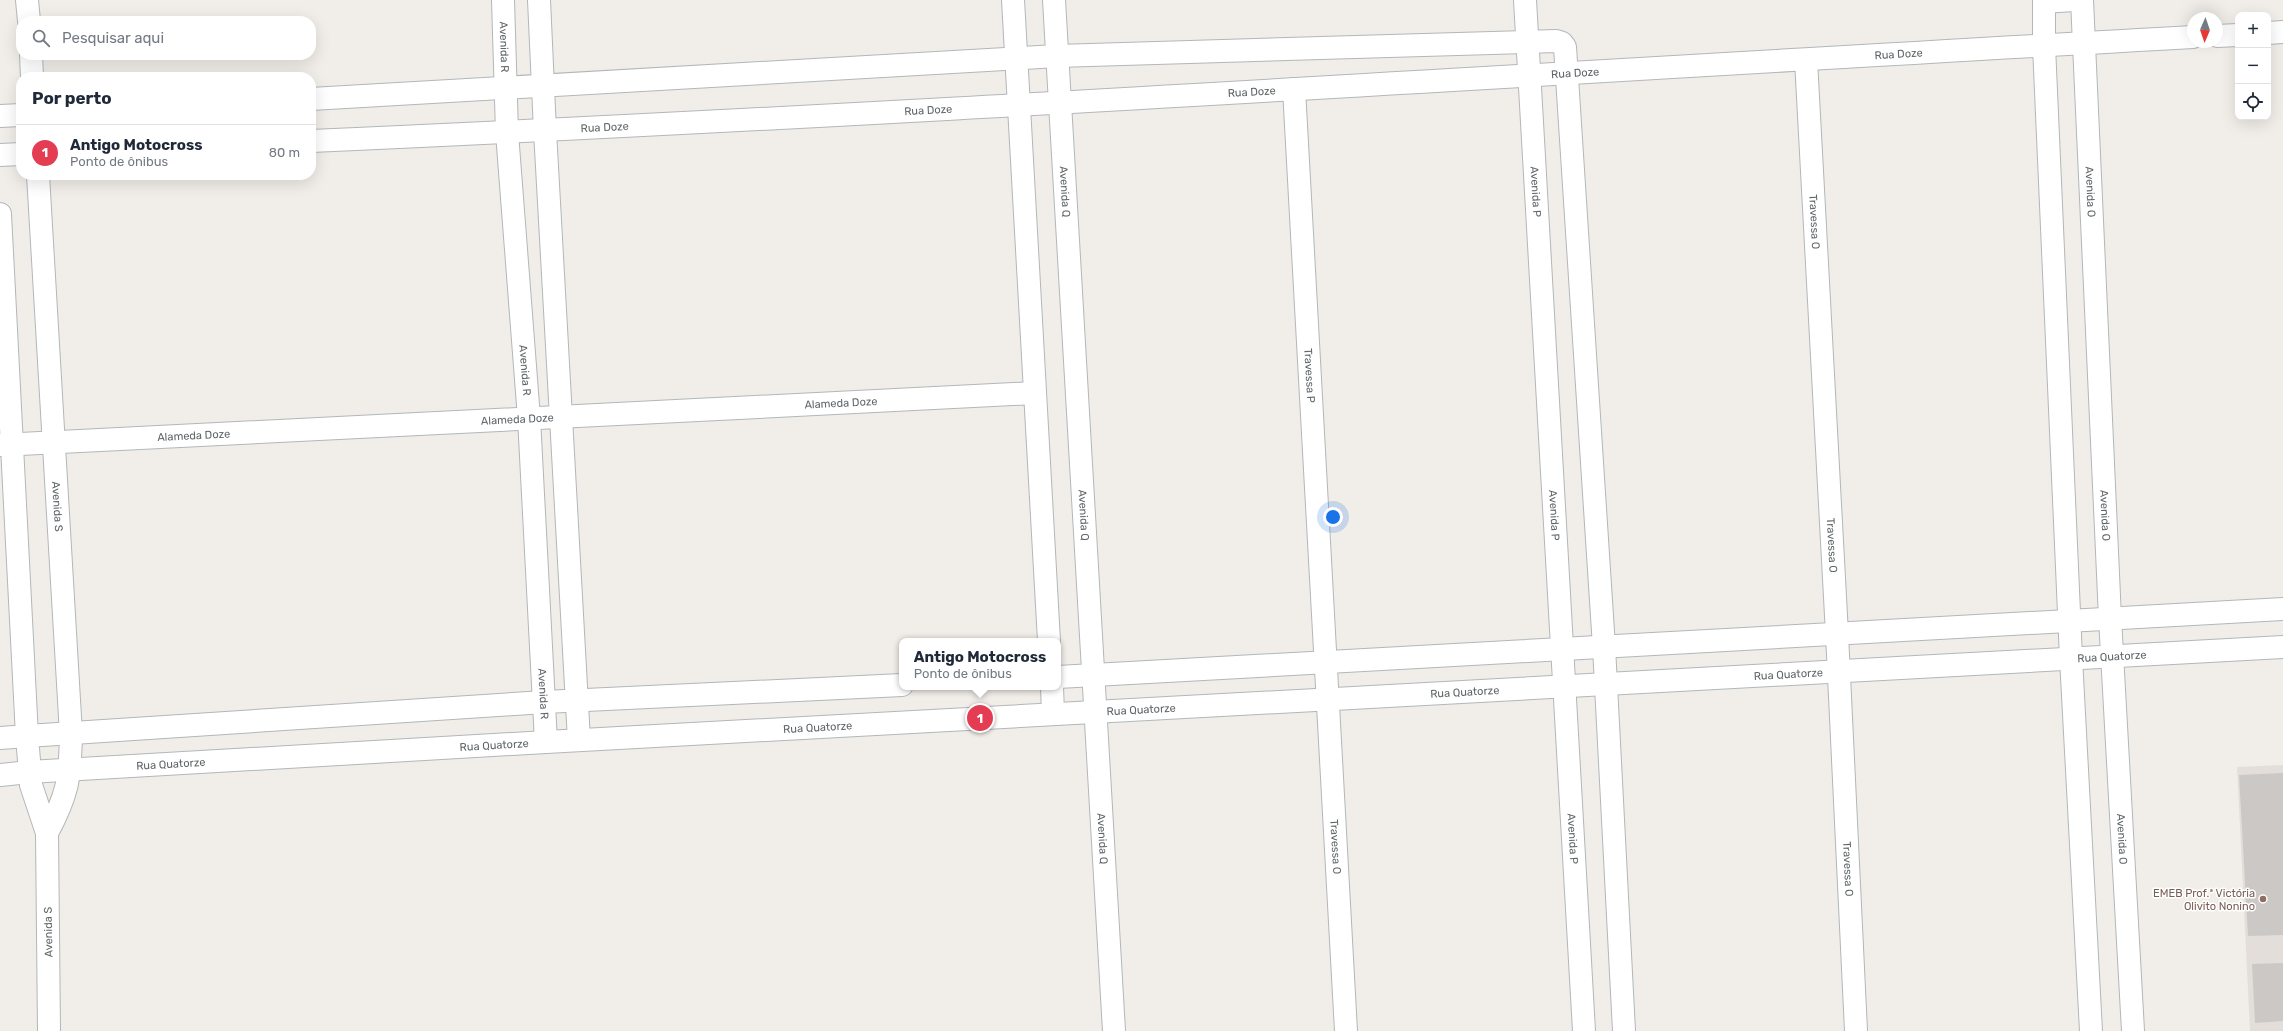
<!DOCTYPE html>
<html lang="pt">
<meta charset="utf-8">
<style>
:root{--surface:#fff;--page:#f6f6f7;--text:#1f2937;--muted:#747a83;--line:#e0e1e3;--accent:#e33c53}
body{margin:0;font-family:Rubik,sans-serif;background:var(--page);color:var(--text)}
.controls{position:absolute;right:12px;top:12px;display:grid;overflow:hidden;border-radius:8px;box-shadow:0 4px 16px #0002}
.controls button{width:36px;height:36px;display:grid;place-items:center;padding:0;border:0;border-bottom:1px solid var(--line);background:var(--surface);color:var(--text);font:20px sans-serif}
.compass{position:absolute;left:2187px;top:12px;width:36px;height:36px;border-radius:50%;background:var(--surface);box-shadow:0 4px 16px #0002;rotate:182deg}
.you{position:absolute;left:1333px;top:517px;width:14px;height:14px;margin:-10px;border:3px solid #fff;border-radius:50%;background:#1a73e8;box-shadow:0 0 0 6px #1a73e833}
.badge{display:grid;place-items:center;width:26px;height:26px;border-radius:50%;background:var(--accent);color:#fff;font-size:13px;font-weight:700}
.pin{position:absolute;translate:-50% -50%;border:2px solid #fff;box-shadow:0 1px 4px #0006}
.popup{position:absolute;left:899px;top:638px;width:162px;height:52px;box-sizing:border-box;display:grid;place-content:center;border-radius:8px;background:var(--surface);filter:drop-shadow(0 1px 3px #0005);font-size:13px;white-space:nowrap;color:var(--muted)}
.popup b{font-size:15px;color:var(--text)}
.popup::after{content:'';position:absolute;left:50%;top:100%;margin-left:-8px;border:8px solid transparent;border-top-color:var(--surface)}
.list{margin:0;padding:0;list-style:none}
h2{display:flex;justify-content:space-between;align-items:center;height:52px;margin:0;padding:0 16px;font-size:17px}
h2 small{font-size:13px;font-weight:400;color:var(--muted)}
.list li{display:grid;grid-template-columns:26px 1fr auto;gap:12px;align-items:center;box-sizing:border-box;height:56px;padding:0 16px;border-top:1px solid var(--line)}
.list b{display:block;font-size:15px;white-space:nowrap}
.list p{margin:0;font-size:13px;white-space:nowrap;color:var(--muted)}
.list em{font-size:13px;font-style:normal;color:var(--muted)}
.icon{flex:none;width:22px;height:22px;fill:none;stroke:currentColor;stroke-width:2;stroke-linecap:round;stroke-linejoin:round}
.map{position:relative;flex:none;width:2283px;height:1031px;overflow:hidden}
.search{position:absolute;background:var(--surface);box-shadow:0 4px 16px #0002;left:16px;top:16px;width:300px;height:44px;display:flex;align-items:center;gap:10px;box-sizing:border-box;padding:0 14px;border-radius:16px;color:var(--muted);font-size:15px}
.panel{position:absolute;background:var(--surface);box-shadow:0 4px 16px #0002;left:16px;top:72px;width:300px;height:108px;border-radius:16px}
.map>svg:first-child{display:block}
.education{fill:#e3ded9}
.building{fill:#ccc8c5}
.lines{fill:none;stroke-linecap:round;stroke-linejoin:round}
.street-casing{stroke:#b3b7ba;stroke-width:24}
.secondary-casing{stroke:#b2b7ba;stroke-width:24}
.street{stroke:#fff;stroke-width:22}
.secondary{stroke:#fff;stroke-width:22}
.education-dot{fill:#8d6e63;stroke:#fff;stroke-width:1.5}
.labels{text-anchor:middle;stroke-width:3;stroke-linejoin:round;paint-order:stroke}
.street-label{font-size:11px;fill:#5f6568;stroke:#fff}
.education-label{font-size:11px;fill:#785e54;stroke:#fff;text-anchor:end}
</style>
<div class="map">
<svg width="2283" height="1031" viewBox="0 0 2283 1031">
<rect width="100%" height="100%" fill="#f1ede8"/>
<path class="education" d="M2283 765V1031H2250L2237 767Z"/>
<path class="building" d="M2283 773V935L2248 936 2239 775Z
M2283 963V1021L2255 1023 2252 964Z"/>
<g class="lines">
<defs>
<g id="street">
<path d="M27 0 29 21"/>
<path id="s1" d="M503 0 507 133 529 418 546 742"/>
<path d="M539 0 545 131 579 740"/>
<path d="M1013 0 1049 641"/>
<path id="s2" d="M1054 0 1114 1031"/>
<path id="s3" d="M1525 0 1584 1031"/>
<path d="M2044 0V46L2071 658 2091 1031"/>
<path id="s4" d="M2082 0 2110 618 2133 1031"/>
<path d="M2044 2 2073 0"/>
<path d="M2268 33 2283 32"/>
<path d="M2217 36 2238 35"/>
<path d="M31 55 32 77"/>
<path id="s5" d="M1806 60 1837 634 1856 1031"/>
<path id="s6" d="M1294 89 1346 1031"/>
<path d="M311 99 1057 56 1556 41 1562 43 1565 47 1604 647 1624 1031"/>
<path d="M0 116 21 115"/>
<path id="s7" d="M311 141C939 113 1566 72 2193 37"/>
<path d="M0 155 21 154"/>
<path id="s8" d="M38 175 71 734"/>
<path d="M0 214 27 736 0 738"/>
<path id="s9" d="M0 445 1035 393"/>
<path d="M1052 687 1053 713"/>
<path d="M0 775 29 772"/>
</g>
<g id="secondary">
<path d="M1058 677 2283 609"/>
<path id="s10" d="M29 772 546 742 2283 647"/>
<path d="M47 833C68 794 70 779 71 734"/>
<path d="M49 1031 47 833 31 785 27 736 544 702 902 685"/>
</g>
</defs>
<use href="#street" class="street-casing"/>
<use href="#secondary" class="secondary-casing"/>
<use href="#street" class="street"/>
<use href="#secondary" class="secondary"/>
</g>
<circle class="education-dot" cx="2263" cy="899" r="4"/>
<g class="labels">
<g class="street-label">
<text dy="4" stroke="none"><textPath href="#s1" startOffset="47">Avenida R</textPath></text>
<text dy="4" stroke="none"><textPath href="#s7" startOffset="1590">Rua Doze</textPath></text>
<text dy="4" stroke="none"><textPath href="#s7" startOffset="1266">Rua Doze</textPath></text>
<text dy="4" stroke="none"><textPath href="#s7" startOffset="942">Rua Doze</textPath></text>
<text dy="4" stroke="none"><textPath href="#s7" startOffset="618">Rua Doze</textPath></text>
<text dy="4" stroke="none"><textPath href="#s7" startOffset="294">Rua Doze</textPath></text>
<text dy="4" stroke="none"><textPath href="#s2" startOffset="192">Avenida Q</textPath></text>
<text dy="4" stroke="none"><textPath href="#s3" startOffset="192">Avenida P</textPath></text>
<text dy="4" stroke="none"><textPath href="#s4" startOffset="192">Avenida O</textPath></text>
<text dy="4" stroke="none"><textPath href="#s5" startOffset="162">Travessa O</textPath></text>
<text dy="4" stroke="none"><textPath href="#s1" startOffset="371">Avenida R</textPath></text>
<text dy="4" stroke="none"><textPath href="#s6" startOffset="287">Travessa P</textPath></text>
<text dy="4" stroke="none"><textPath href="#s9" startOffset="842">Alameda Doze</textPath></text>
<text dy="4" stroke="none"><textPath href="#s9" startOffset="518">Alameda Doze</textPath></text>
<text dy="4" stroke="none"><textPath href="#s9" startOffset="194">Alameda Doze</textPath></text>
<text dy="4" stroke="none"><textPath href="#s8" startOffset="332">Avenida S</textPath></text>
<text dy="4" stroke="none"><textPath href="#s3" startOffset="516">Avenida P</textPath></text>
<text dy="4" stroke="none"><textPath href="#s2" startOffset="516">Avenida Q</textPath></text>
<text dy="4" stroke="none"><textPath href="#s4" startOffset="516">Avenida O</textPath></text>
<text dy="4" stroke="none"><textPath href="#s5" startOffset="486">Travessa O</textPath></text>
<text dy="4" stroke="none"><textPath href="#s10" startOffset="2086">Rua Quatorze</textPath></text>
<text dy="4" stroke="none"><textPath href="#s10" startOffset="1762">Rua Quatorze</textPath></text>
<text dy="4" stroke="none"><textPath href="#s10" startOffset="1438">Rua Quatorze</textPath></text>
<text dy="4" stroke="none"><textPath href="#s1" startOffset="695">Avenida R</textPath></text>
<text dy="4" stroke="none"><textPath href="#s10" startOffset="1114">Rua Quatorze</textPath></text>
<text dy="4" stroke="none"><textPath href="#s10" startOffset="790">Rua Quatorze</textPath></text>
<text dy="4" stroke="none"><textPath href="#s10" startOffset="466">Rua Quatorze</textPath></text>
<text dy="4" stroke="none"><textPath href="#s10" startOffset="142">Rua Quatorze</textPath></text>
<text dy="4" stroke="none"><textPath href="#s2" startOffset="840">Avenida Q</textPath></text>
<text dy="4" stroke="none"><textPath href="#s3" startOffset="840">Avenida P</textPath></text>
<text dy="4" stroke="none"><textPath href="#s4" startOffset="840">Avenida O</textPath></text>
<text dy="4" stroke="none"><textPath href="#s6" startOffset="759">Travessa O</textPath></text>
<text dy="4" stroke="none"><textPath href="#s5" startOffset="810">Travessa O</textPath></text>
<text transform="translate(48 932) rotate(-91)" y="4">Avenida S</text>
</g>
<g class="education-label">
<text x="2255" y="897">EMEB Prof.ª Victória<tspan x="2255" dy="13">Olivito Nonino</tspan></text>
</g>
</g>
</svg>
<div class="controls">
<button>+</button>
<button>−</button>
<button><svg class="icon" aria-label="locate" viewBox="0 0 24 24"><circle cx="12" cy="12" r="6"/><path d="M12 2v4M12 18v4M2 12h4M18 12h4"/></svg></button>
</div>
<svg class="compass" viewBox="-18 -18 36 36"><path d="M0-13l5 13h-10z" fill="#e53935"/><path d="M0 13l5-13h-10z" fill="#747a83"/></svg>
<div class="you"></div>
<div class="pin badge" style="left:980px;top:718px">1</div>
<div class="popup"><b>Antigo Motocross</b>Ponto de ônibus</div>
<div class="search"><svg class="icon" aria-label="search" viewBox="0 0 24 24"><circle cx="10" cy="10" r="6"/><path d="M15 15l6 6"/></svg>Pesquisar aqui</div>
<section class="panel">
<h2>Por perto<small></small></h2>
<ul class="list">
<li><span class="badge">1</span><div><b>Antigo Motocross</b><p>Ponto de ônibus</p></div><em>80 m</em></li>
</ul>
</section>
</div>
